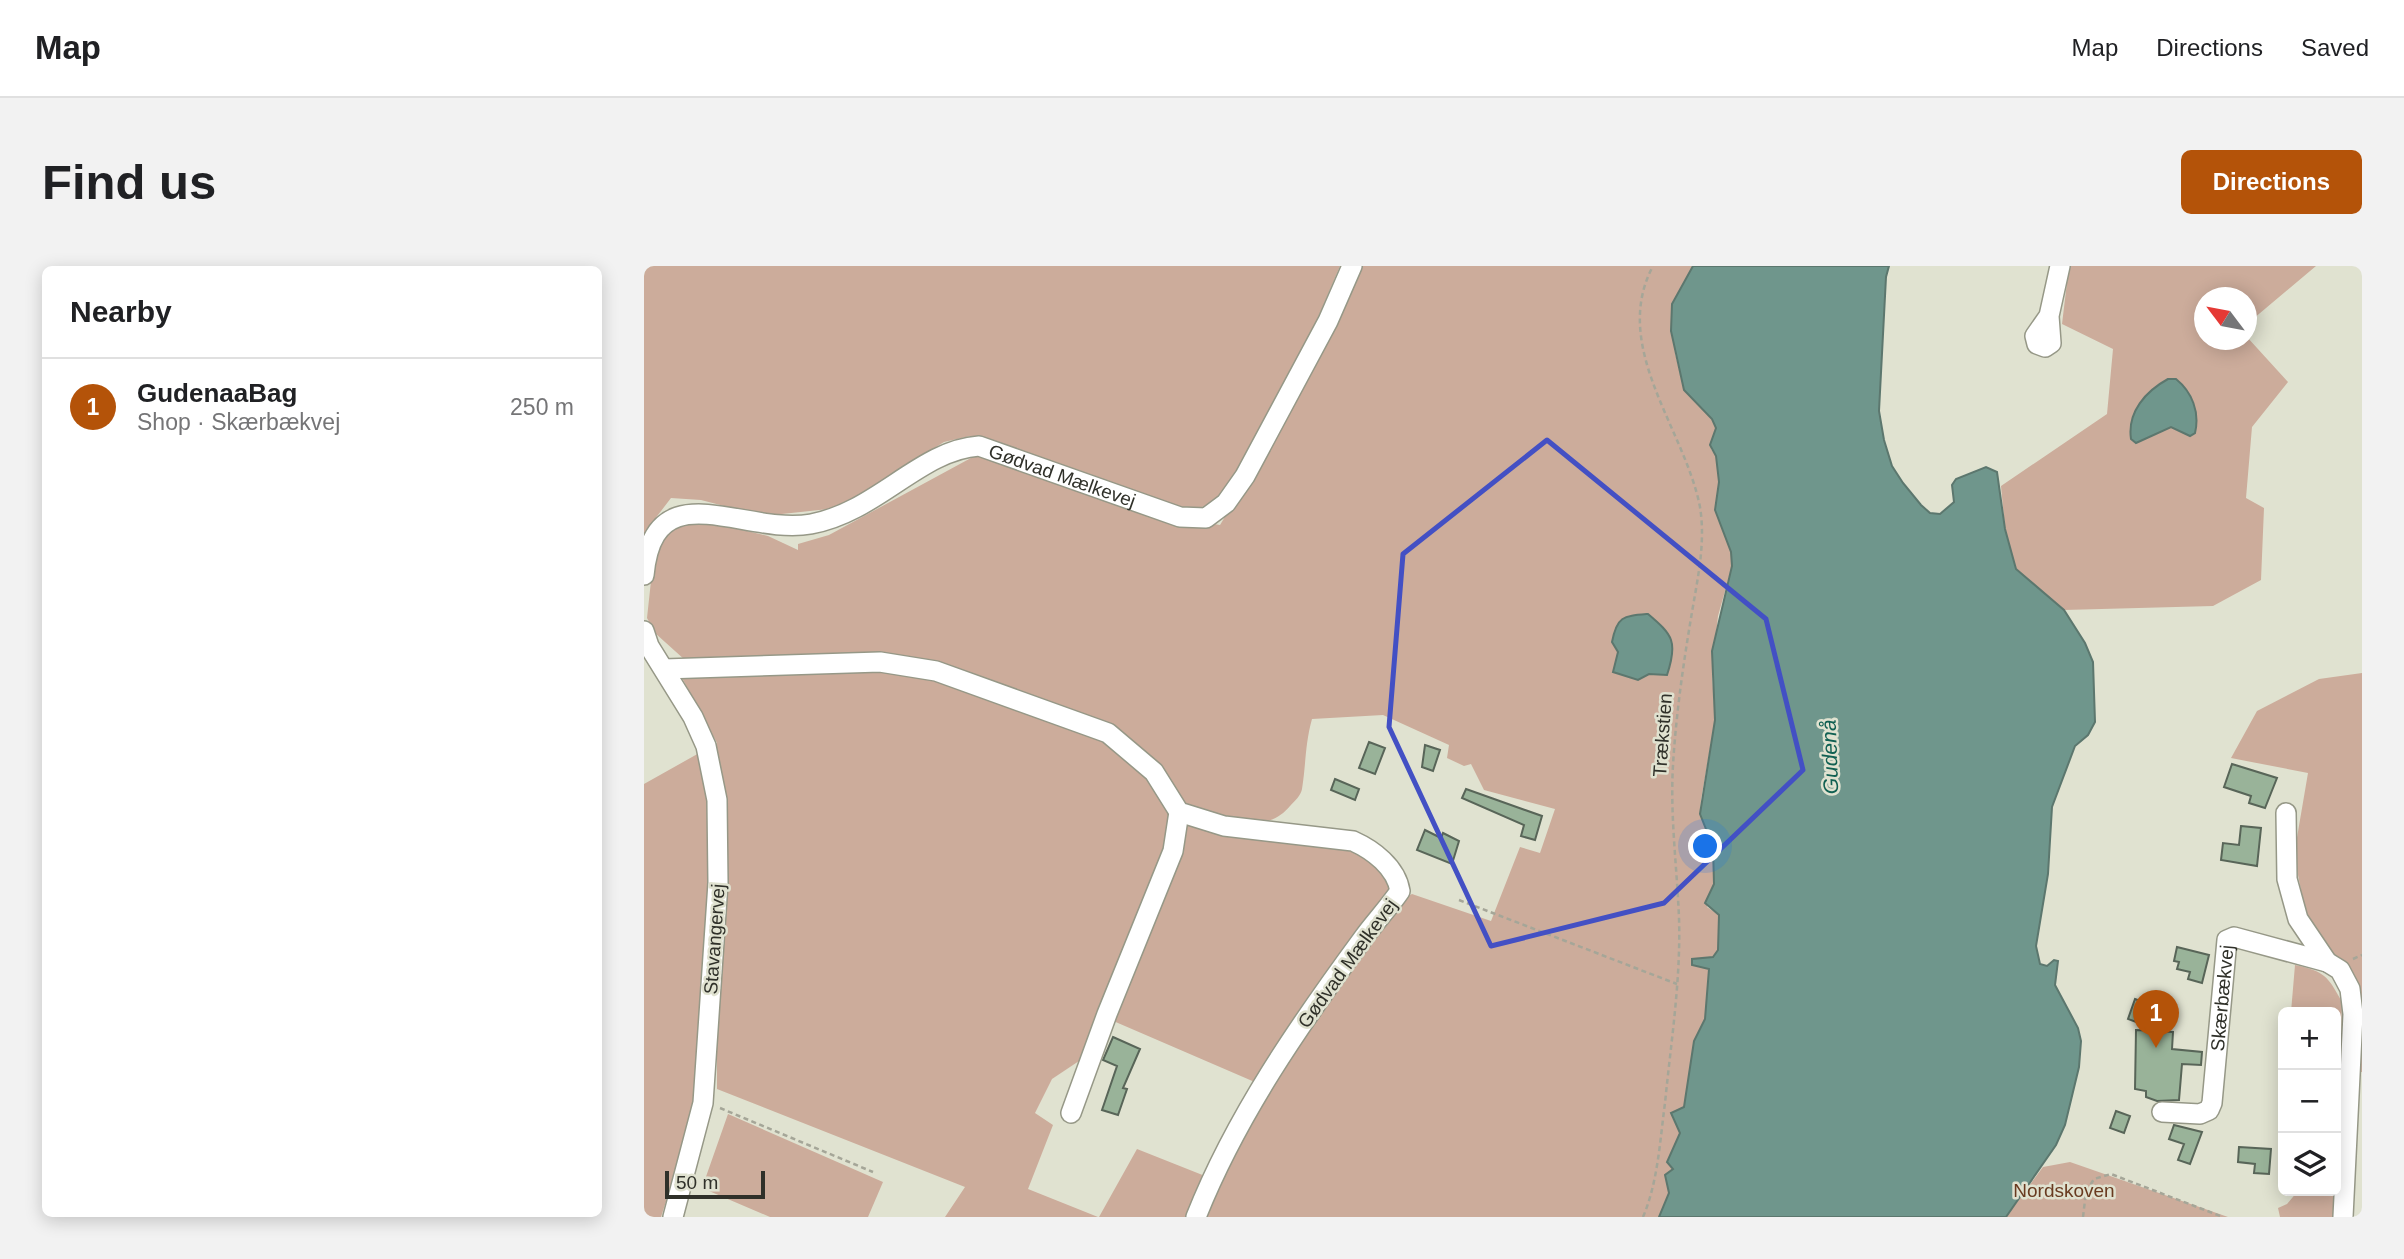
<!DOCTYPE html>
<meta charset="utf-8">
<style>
:root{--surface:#fff;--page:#f2f2f2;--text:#202124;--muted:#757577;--line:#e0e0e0;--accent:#b45309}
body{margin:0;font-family:Helvetica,sans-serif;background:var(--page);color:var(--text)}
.controls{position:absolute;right:21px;bottom:21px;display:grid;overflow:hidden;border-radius:10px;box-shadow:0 4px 18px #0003}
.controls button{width:63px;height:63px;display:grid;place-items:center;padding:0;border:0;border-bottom:2px solid var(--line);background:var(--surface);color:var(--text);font:35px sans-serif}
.compass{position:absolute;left:1550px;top:21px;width:63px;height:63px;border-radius:50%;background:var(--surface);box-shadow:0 4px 18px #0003;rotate:302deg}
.scale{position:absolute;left:21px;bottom:18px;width:100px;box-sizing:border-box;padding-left:7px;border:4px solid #2f3029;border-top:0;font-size:19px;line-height:24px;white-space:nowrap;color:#2f3029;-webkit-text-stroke:5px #e0e2d0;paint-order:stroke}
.you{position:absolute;left:1062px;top:581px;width:24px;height:24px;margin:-18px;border:5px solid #fff;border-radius:50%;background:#1a73e8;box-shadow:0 0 0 10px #1a73e833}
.badge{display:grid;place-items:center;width:46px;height:46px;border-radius:50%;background:var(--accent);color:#fff;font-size:23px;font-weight:700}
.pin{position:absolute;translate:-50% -58px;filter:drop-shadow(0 2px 4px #0008)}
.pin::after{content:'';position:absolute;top:37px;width:24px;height:21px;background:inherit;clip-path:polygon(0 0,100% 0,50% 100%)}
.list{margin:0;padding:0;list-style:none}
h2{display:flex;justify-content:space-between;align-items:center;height:91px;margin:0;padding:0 28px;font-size:30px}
h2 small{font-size:23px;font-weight:400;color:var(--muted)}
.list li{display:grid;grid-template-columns:46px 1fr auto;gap:21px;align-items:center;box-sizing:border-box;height:98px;padding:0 28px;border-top:2px solid var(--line)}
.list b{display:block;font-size:26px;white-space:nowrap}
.list p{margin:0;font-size:23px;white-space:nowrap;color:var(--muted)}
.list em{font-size:23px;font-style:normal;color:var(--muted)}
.icon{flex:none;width:38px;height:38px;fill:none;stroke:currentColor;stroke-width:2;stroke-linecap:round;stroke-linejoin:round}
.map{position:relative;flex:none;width:1718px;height:951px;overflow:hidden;border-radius:10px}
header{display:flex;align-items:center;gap:42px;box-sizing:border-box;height:98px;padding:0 35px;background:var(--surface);border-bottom:2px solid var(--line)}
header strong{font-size:33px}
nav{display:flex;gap:38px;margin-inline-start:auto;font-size:24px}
.intro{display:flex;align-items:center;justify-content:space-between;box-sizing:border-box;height:168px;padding:0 42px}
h1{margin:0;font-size:49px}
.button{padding:18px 32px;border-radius:10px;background:var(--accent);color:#fff;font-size:24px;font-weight:700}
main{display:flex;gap:42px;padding:0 42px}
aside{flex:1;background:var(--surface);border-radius:10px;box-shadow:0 4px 18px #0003}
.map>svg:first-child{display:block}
.green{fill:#ccac9b}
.water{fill:#6f968c;stroke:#5c776e;stroke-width:2}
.building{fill:#99b399;stroke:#586558;stroke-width:2}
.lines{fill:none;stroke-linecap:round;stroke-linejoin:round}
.minor-casing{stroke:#969887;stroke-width:22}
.path{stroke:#a5a698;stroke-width:2.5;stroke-dasharray:5 3.5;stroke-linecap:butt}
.minor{stroke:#fff;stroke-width:19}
.marked{fill:none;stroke:#4350c4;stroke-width:5;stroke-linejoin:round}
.labels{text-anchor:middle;stroke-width:5;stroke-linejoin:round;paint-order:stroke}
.street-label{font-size:19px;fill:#2f3029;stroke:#e0e2d0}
.park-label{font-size:19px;fill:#693b20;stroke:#e0e2d0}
.water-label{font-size:21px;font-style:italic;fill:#106052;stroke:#e0e2d0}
</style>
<header>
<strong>Map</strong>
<nav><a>Map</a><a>Directions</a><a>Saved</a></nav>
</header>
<div class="intro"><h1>Find us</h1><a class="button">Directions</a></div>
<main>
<aside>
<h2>Nearby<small></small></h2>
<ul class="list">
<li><span class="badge">1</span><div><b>GudenaaBag</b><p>Shop · Skærbækvej</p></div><em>250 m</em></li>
</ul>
</aside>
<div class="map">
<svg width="1718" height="951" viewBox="0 0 1718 951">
<rect width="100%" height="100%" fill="#e0e2d0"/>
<path class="green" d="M0 0H696L670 61 596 209 565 239 547 244 326 170 300 176 194 242 119 250 57 234 27 232 4 262 0 300Z
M714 0H1049L1028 38 1031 87 1040 124 1068 153 1072 162 1067 183 1072 190 1075 216 1071 244 1087 286 1088 300 1074 350 1068 407 1071 454 1057 534 1056 548 1069 581 1070 618 1063 641 1075 649 1074 684 1069 692 1059 691 1048 699 1065 703 1061 753 1050 775 1040 841 1028 851 1036 867 1023 895 1029 903 1025 927 1015 951H559C604 835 685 735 757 634L768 628 847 655 876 581 896 587 911 543 840 524 827 498 820 500 803 492 805 479 739 449 668 453C661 478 662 498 658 523 657 529 651 535 646 540 620 572 574 552 540 541L438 793 408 813 391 847 409 859 384 923 454 951H301L321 921 73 823V744L54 807 45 864 17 951H0V518L73 477 37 410 242 402 472 465 231 391 151 388 60 396 41 394 11 367 3 352 11 278 43 251 124 270 154 284V278L185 269 338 186 522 250 576 259C624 180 688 89 714 0Z
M1425 0H1672L1603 58 1602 32H1560V74L1603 71 1644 116 1608 161 1602 232 1620 242 1617 314 1569 340 1420 344 1372 303 1361 263 1357 220 1463 148 1469 83 1418 58Z
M1718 407V806H1712L1717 728 1662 649 1650 589 1664 507 1587 492 1613 445 1675 413Z
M539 554 707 579 724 591 750 623 613 817 467 754Z
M1651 699C1680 705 1684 710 1698 736L1691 951H1636L1634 942 1643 938 1654 925H1692V746H1647Z
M84 848 239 916 224 951H126L58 922Z
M493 883 561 910 545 951H455Z
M1426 896 1584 951H1362L1399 901Z"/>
<path class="water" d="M1049 0H1245L1242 11 1235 145 1240 174 1248 200 1259 217 1277 239 1286 247 1296 248 1310 236 1308 219 1312 213 1342 201 1353 206 1361 263 1372 303 1420 344 1441 377 1449 396 1451 456 1444 469 1431 480 1408 541 1404 608 1392 680 1396 698 1403 700 1410 694 1414 695 1411 719 1434 762 1437 775 1435 801 1421 859 1412 879 1362 951H1015L1025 927 1021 909 1029 903 1023 896 1036 867 1027 847 1040 841 1050 775 1061 753 1065 703 1048 699V693L1069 691 1074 684 1075 649 1061 637 1070 618 1069 581 1056 548 1071 454 1068 385 1088 300 1087 286 1071 244 1075 216 1072 190 1066 179 1072 162 1068 153 1040 124 1027 65 1028 38Z
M1524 113H1532C1548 126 1556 146 1551 167L1546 170 1527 161 1492 177 1487 173C1483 146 1502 125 1524 113Z
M1004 348C1029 369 1034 376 1023 409L1005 408 994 414 969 406 974 386 968 376C973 350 979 350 1004 348Z"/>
<path class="building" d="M725 476 741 482 731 508 715 502Z
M781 479 796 484 789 505 778 501Z
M1588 498 1633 512 1621 542 1605 537 1607 530 1580 521Z
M691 513 715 523 711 534 687 524Z
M822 523 898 550 891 574 877 570 880 559 818 532Z
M1597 560 1617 562 1613 600 1577 594 1579 577 1595 579Z
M781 564 797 572 799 567 815 575 808 598 773 584Z
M1533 681 1565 689 1558 717 1544 713 1546 706 1533 703 1535 696 1530 695Z
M1491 733 1507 739 1500 759 1484 753Z
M1492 764 1529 766 1528 783 1558 786 1557 799 1538 798 1535 834 1513 835 1502 831V825L1491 823Z
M469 771 496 783 479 822 483 823 474 849 458 844 473 800 459 794Z
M1472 845 1486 850 1480 867 1466 862Z
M1530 859 1558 866 1546 898 1534 894 1540 878 1525 873Z
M1595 881 1627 883 1625 908 1610 907 1611 898 1594 896Z"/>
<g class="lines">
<defs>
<g id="minor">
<path d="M1405 50 1391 70 1393 78 1401 81 1407 77 1405 50 1416 0"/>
<path id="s1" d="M0 309C10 203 99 270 167 258 233 246 276 184 335 180L536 251 562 252 582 237 601 210 684 55 708 0"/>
<path d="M0 365 5 380 49 451 62 480 73 534 74 617 59 837 29 951"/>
<path d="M20 403 236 396 292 405 464 467 510 506 535 546 580 560 709 575C729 584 752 601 756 625 745 641 732 655 720 671 656 758 592 850 552 951"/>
<path d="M1642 547 1643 613 1654 653 1683 696 1696 704 1706 723 1709 748 1699 951"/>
<path id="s2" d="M1518 846 1556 848 1565 844 1568 837 1583 674 1590 671 1683 696"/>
<path d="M427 847 463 748 529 585 535 546"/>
</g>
</defs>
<use href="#minor" class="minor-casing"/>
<path class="path" d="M815 634 1033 718
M1709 693 1718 689
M76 842 229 906
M999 951C1014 916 1016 874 1021 837 1027 776 1037 713 1035 652 1033 601 1026 550 1029 499 1032 449 1039 400 1047 352 1053 315 1062 278 1056 241 1041 163 966 81 1009 0
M1439 951 1442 926 1450 913 1467 908 1579 951"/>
<use href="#minor" class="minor"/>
</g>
<path class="marked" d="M903 174 1122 353 1159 504 1020 637 847 680 745 461 759 288Z"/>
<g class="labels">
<g class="street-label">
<text dy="7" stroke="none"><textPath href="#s1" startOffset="481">Gødvad Mælkevej</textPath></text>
<text transform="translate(1018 469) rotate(-86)" y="7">Trækstien</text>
<text transform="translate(70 673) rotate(-86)" y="7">Stavangervej</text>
<text transform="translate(703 697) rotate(-54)" y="7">Gødvad Mælkevej</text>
<text dy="7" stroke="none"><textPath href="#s2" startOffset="161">Skærbækvej</textPath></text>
</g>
<g class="park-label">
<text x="1420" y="931">Nordskoven</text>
</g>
<g class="water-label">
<text transform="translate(1186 491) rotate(-92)" y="7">Gudenå</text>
</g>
</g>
</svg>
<div class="controls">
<button>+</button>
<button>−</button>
<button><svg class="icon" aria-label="layers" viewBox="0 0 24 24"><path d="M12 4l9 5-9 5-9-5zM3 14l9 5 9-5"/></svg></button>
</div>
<svg class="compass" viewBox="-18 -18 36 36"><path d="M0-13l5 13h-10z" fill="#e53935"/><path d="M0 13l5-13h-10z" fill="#757577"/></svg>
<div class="scale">50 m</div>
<div class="you"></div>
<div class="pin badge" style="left:1512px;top:782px">1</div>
</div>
</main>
